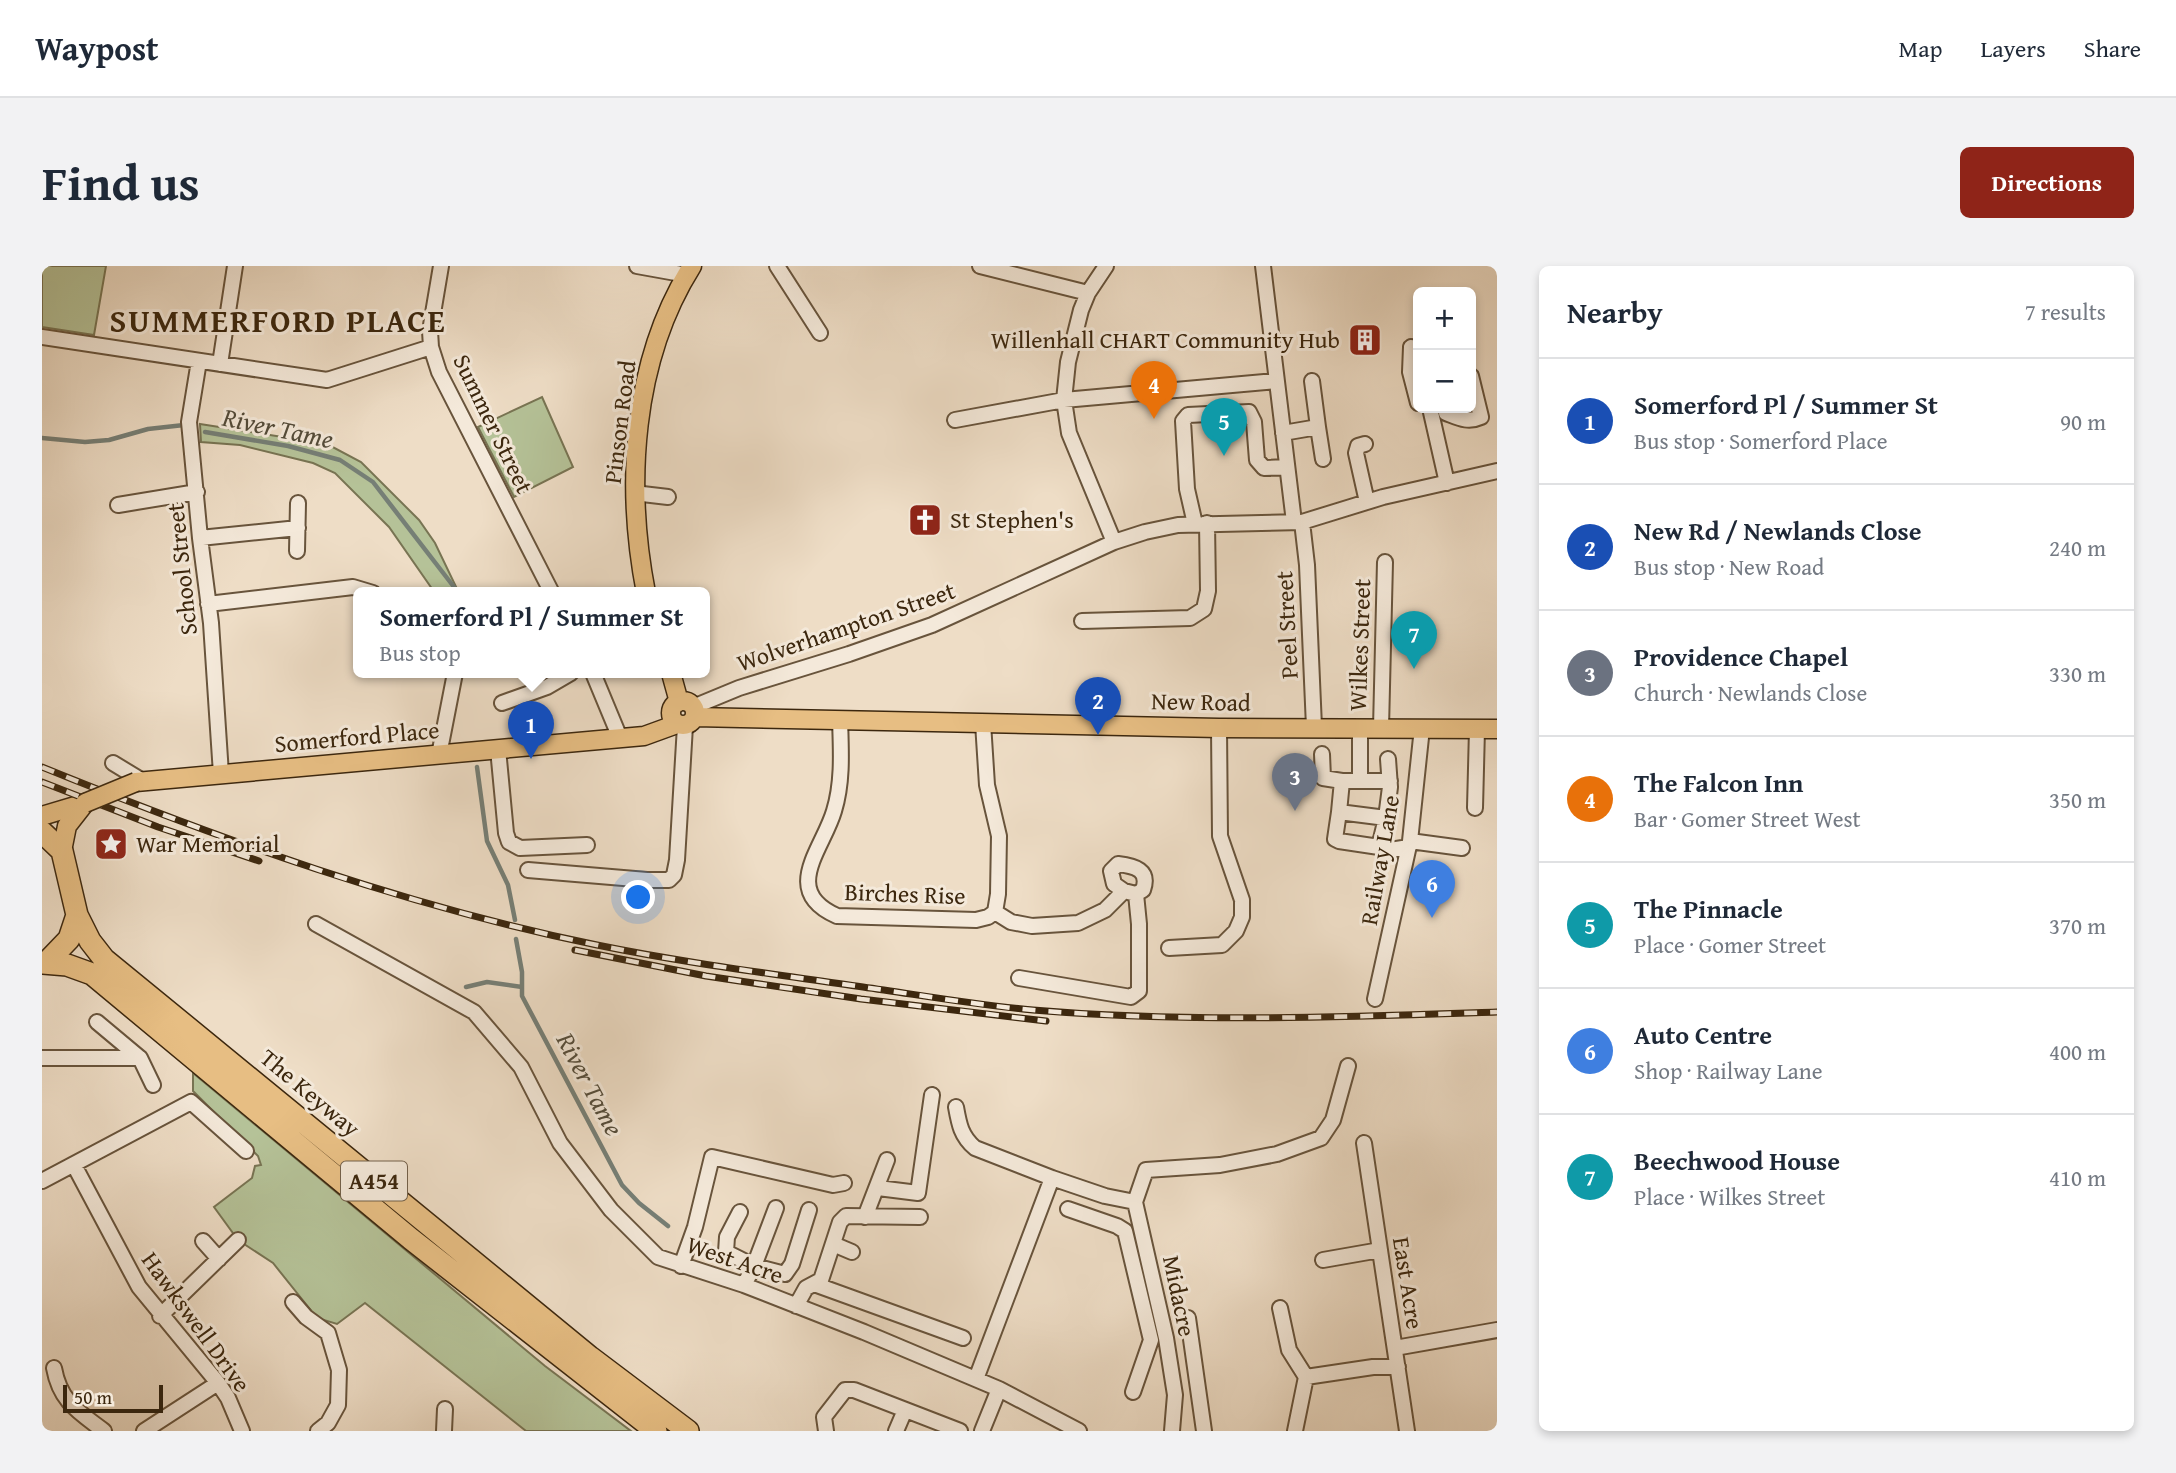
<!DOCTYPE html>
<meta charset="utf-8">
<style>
:root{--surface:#fff;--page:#f2f2f3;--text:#1f2937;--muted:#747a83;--line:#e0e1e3;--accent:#8f2418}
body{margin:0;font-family:"Gentium Book Plus",serif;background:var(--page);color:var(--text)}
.controls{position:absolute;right:21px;top:21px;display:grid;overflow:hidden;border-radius:10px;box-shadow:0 4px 10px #0003}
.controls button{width:63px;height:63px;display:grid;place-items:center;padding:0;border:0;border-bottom:2px solid var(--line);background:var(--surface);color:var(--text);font:35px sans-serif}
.scale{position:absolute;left:21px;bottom:18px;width:100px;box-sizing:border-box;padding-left:7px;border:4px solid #3c270e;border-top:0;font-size:19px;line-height:24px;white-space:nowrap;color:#3c270e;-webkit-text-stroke:5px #f4e9da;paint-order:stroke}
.you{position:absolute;left:597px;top:632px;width:24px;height:24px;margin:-18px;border:5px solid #fff;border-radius:50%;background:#1a73e8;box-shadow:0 0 0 10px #1a73e833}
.badge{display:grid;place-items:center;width:46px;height:46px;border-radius:50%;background:var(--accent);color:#fff;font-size:23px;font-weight:700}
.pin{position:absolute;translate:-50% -58px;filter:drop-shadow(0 2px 4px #0008)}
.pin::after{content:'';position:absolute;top:37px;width:24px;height:21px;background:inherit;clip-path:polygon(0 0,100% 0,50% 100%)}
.popup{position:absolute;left:311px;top:321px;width:357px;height:91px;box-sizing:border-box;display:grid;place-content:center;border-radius:10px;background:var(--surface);filter:drop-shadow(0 2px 5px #0005);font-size:23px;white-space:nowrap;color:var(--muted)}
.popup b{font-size:26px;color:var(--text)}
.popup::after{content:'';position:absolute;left:50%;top:100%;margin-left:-14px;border:14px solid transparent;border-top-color:var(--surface)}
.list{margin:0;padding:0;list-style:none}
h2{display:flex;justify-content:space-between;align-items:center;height:91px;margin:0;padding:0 28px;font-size:30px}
h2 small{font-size:23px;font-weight:400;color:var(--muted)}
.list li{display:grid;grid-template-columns:46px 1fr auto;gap:21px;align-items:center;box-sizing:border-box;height:126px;padding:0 28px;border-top:2px solid var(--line)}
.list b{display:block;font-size:26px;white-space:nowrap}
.list p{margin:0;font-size:23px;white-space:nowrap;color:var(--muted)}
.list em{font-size:23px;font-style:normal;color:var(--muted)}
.map{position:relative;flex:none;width:1455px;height:1165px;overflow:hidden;border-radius:10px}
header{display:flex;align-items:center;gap:42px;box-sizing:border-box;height:98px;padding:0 35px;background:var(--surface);border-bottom:2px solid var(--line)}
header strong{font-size:33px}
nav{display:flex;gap:38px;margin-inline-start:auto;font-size:24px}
.intro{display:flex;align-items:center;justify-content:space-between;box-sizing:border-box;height:168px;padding:0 42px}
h1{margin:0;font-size:49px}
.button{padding:18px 32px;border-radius:10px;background:var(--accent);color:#fff;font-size:24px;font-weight:700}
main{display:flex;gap:42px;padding:0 42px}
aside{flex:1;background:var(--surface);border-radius:10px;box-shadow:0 4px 10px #0003}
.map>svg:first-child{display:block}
.green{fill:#b5c298;stroke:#787453;stroke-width:2}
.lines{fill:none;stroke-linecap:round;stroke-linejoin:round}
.stream{stroke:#767f76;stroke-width:4.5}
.minor-casing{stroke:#68543c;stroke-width:18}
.major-casing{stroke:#3c270e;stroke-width:21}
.highway-casing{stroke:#3c270e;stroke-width:24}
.minor{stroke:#f4e9da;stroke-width:14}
.major{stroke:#e7be83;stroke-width:18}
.highway{stroke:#e7be83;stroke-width:21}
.rail-casing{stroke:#3c270e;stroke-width:7}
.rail{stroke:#f4e9da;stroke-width:4.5;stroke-dasharray:13;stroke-linecap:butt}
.major-bridge-casing{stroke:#3c270e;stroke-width:21;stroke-linecap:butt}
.major-bridge{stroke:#e7be83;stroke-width:18}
.labels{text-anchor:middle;stroke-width:6;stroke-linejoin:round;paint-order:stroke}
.shield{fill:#f4e9da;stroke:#73614b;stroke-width:2}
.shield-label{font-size:23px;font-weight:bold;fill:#3c270e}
.poi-label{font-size:24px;fill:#3c270e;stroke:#f4e9da;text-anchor:start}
.street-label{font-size:24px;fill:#3c270e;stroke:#f4e9da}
.water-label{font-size:26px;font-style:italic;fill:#544c3a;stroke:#f4e9da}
.district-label{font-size:32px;font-weight:bold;letter-spacing:2px;fill:#3c270e;stroke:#f4e9da}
</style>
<header>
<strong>Waypost</strong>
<nav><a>Map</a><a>Layers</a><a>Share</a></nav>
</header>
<div class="intro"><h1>Find us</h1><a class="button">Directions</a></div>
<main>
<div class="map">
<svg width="1455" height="1165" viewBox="0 0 1455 1165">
<rect width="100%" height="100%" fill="#eeddc6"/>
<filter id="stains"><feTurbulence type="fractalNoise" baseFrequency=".00286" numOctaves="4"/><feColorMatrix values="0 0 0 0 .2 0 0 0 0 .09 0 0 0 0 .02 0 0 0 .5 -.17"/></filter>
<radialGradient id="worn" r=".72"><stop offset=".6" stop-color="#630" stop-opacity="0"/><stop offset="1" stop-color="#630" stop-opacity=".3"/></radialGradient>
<path class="green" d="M0 0H64L52 69 0 61Z
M500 131 531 201 472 231 436 161Z
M158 158 285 178 319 196 377 254 393 277 417 327H393L347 261 293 207 271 197 198 179 159 176Z
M151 807 503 1100 589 1165H484L323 1037 295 1058 275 1052 231 997 196 974 172 941 210 912 213 900 219 899 216 890 151 825Z"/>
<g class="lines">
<path class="stream" d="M163 166 246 180 298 194 331 216 412 321
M0 172 43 176 67 174 106 163 142 159
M435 501 445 575 466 619 473 654
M474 673 480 706V730L580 919 597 937 626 960
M424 721 445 716 480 721"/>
<defs>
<path id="minor" d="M399 0 388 65 389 81 397 106 510 327
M595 0 645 9
M735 0 778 67
M938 0 1046 27
M1064 0 1046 27 1039 44 1026 96 1022 134 1027 167 1072 276
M1221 0 1252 256
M0 71 285 114 389 81
M1376 83 1369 81 1368 106 1376 137
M157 95 147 156 158 272 169 357 179 508
M178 98 193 0
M1270 115 1276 161
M1388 142 1405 217
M1404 142V147C1417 152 1426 157 1439 151L1429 110
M913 154 1022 134 1234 115
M1241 167 1276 161 1281 193
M1323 178 1316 180 1314 187 1325 236
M592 227 626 231
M76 239 155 226
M1260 256 1265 299 1272 461
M1153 258 1145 223 1141 155 1146 149 1207 146 1212 156 1215 194 1222 202 1245 201
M158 272 256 262
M255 285 256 237
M166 338 311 321 331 327
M1040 355 1148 352 1162 343 1166 325 1165 257
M551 407 578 472
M460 437 505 421 529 407
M651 441 697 422 807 388 890 359 1072 276 1103 266 1136 259 1260 256 1341 231 1455 205
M798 454C799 484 801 516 792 545 781 583 738 625 795 650L934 654 946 651 953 646 956 628 957 570 945 519 941 457
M1318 462V515H1300L1297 546 1344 552 1348 521 1346 493
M1339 462 1343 296
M456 483 464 567 467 576 478 582 545 579
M1280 488 1281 512 1300 515
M397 489 413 407
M71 497 99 514
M1318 515H1348
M1433 542 1435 463
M1297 546 1293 573 1297 575 1337 581 1344 552
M1368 575 1420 582
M1337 581 1348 584 1367 581
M486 604 605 614H627L632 609 635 594 643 460
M953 646 969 656 990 660 1036 657 1063 644 1082 625 1072 618 1069 605 1076 598C1093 600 1108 604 1101 624L1094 628 1082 625
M274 658 432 746 479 801 518 877 569 944 616 991 702 1019 822 1066 957 1123 1037 1165
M1127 682 1180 679 1194 665 1200 651V634L1178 570 1177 462
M977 712 1089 731 1097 725V658L1094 628
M1333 733 1368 575 1380 462
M55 756 98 792
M0 792H98L111 819
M914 841C917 858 919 870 933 882L1010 912
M1322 877 1365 1165
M32 899 97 1021 176 1117 186 1132 200 1165
M0 915 149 836 204 885
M836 922 876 927 890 829
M1093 936 1104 904 1178 899 1235 888 1279 872 1291 854 1306 800
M1026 943 1075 960 1083 965 1109 1074 1091 1126
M698 946 685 971 684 986 712 1000 743 1008 750 998 767 944
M823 951 845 894
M161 975 177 993
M791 978 810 986
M1281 994 1338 984
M639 1000 653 961 670 891 791 919 802 917
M772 1018 921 1072
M702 1019 712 1000 734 942
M251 1036 264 1051 286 1067 297 1104 296 1139 286 1157 276 1165
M754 1040 764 1022 779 1014 798 956 804 950 878 951
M1238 1042 1247 1084 1264 1111
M118 1050 196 974
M1146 1052 1162 1165
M1353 1082 1455 1064
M12 1102C18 1136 37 1146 62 1165
M934 1113 1010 912 1063 930 1093 936 1124 1072 1133 1129 1130 1165
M102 1165 176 1117
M402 1165 403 1143
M784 1165 782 1151 803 1124H812L918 1165
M854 1165 863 1144
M940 1165 957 1123
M1253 1165 1264 1111 1331 1101H1356"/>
<path id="major" d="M604 327C583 219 590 95 650 0
M629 407 637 436
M629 447a12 12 0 1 1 24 0a12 12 0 1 1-24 0Z
M653 451 1177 462 1455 463
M94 516 602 470 635 458
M0 550 43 537
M20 585 25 560 43 537"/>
<path id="highway" d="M0 566 20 585 35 649 27 673 5 696
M35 649 48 675 62 693 548 1091 646 1165
M0 697 25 699 50 708 369 973 614 1165"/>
</defs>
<use href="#minor" class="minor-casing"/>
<use href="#major" class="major-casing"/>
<use href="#highway" class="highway-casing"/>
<use href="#minor" class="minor"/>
<use href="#major" class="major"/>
<use href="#highway" class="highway"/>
<defs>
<path id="rail" d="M0 501C180 574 364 640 555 679 643 697 732 708 821 721 878 729 935 739 991 744 1146 757 1301 751 1455 746
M0 516 116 561 217 595
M533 684 664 710 819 733 1004 755"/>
</defs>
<use href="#rail" class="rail-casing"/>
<use href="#rail" class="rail"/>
<defs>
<path id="major-bridge" d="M43 537 94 516"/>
</defs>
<use href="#major-bridge" class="major-bridge-casing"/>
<use href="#major-bridge" class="major-bridge"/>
</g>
<defs>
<symbol id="building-square" viewBox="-11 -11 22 22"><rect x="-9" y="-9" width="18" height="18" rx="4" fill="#8f2418" stroke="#f4e9da"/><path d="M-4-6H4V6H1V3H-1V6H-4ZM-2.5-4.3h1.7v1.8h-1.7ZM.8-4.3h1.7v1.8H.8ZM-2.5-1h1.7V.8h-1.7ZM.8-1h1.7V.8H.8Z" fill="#fff"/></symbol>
<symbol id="church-square" viewBox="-11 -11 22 22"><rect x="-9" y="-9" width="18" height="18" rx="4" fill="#8f2418" stroke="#f4e9da"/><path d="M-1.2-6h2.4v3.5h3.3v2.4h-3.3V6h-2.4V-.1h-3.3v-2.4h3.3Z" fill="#fff"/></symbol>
<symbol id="sight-square" viewBox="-11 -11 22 22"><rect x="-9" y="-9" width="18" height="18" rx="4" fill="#8f2418" stroke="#f4e9da"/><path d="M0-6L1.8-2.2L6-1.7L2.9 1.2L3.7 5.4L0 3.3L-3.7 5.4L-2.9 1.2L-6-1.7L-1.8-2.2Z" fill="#fff"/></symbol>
</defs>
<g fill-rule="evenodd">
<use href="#building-square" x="1304" y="55" width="38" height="38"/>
<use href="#church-square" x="864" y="235" width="38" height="38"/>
<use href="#sight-square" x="50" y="559" width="38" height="38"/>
</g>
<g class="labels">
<rect class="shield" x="299" y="895.5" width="66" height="39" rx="5"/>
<g class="shield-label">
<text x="332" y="923">A454</text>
</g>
<g class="poi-label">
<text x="1298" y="82" text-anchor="end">Willenhall CHART Community Hub</text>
<text x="908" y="262">St Stephen's</text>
<text x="94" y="586">War Memorial</text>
</g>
<g class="street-label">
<text transform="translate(578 156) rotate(-83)" y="8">Pinson Road</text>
<text transform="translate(451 158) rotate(64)" y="8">Summer Street</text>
<text transform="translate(140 303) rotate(-96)" y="8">School Street</text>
<text transform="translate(1245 359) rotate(-93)" y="8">Peel Street</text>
<text transform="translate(804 361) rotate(-19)" y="8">Wolverhampton Street</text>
<text transform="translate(1318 379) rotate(-88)" y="8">Wilkes Street</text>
<text transform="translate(1159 436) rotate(1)" y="8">New Road</text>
<text transform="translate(315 471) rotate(-5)" y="8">Somerford Place</text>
<text transform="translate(1338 594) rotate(-80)" y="8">Railway Lane</text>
<text transform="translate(863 628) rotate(2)" y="8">Birches Rise</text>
<text transform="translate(268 827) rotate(40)" y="8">The Keyway</text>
<text transform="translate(693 994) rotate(19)" y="8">West Acre</text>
<text transform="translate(1366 1017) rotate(81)" y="8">East Acre</text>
<text transform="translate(1137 1030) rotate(78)" y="8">Midacre</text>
<text transform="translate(154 1056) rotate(54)" y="8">Hawkswell Drive</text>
</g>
<g class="water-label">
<text transform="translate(236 162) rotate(12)" y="9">River Tame</text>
<text transform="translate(548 818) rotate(62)" y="9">River Tame</text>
</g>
<g class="district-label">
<text x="236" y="66">SUMMERFORD PLACE</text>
</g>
</g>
<rect width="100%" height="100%" filter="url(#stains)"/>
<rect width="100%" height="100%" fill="url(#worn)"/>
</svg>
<div class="controls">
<button>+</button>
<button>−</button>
</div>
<div class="scale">50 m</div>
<div class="you"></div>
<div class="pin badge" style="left:489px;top:493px;background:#1a4fb4">1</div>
<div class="popup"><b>Somerford Pl / Summer St</b>Bus stop</div>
<div class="pin badge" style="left:1056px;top:469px;background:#1a4fb4">2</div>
<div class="pin badge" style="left:1253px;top:545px;background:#6b7280">3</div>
<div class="pin badge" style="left:1112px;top:153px;background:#e8710a">4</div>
<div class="pin badge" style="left:1182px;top:190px;background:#0f9aa8">5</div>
<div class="pin badge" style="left:1390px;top:652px;background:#3f7fe0">6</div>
<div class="pin badge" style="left:1372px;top:403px;background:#0f9aa8">7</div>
</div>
<aside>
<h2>Nearby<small>7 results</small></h2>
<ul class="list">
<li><span class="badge" style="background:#1a4fb4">1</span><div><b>Somerford Pl / Summer St</b><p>Bus stop · Somerford Place</p></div><em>90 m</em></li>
<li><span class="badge" style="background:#1a4fb4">2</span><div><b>New Rd / Newlands Close</b><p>Bus stop · New Road</p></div><em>240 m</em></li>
<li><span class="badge" style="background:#6b7280">3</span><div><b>Providence Chapel</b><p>Church · Newlands Close</p></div><em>330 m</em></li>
<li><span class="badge" style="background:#e8710a">4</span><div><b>The Falcon Inn</b><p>Bar · Gomer Street West</p></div><em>350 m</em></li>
<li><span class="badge" style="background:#0f9aa8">5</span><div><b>The Pinnacle</b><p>Place · Gomer Street</p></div><em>370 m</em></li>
<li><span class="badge" style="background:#3f7fe0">6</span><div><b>Auto Centre</b><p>Shop · Railway Lane</p></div><em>400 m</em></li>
<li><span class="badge" style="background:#0f9aa8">7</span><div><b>Beechwood House</b><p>Place · Wilkes Street</p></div><em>410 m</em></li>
</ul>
</aside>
</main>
